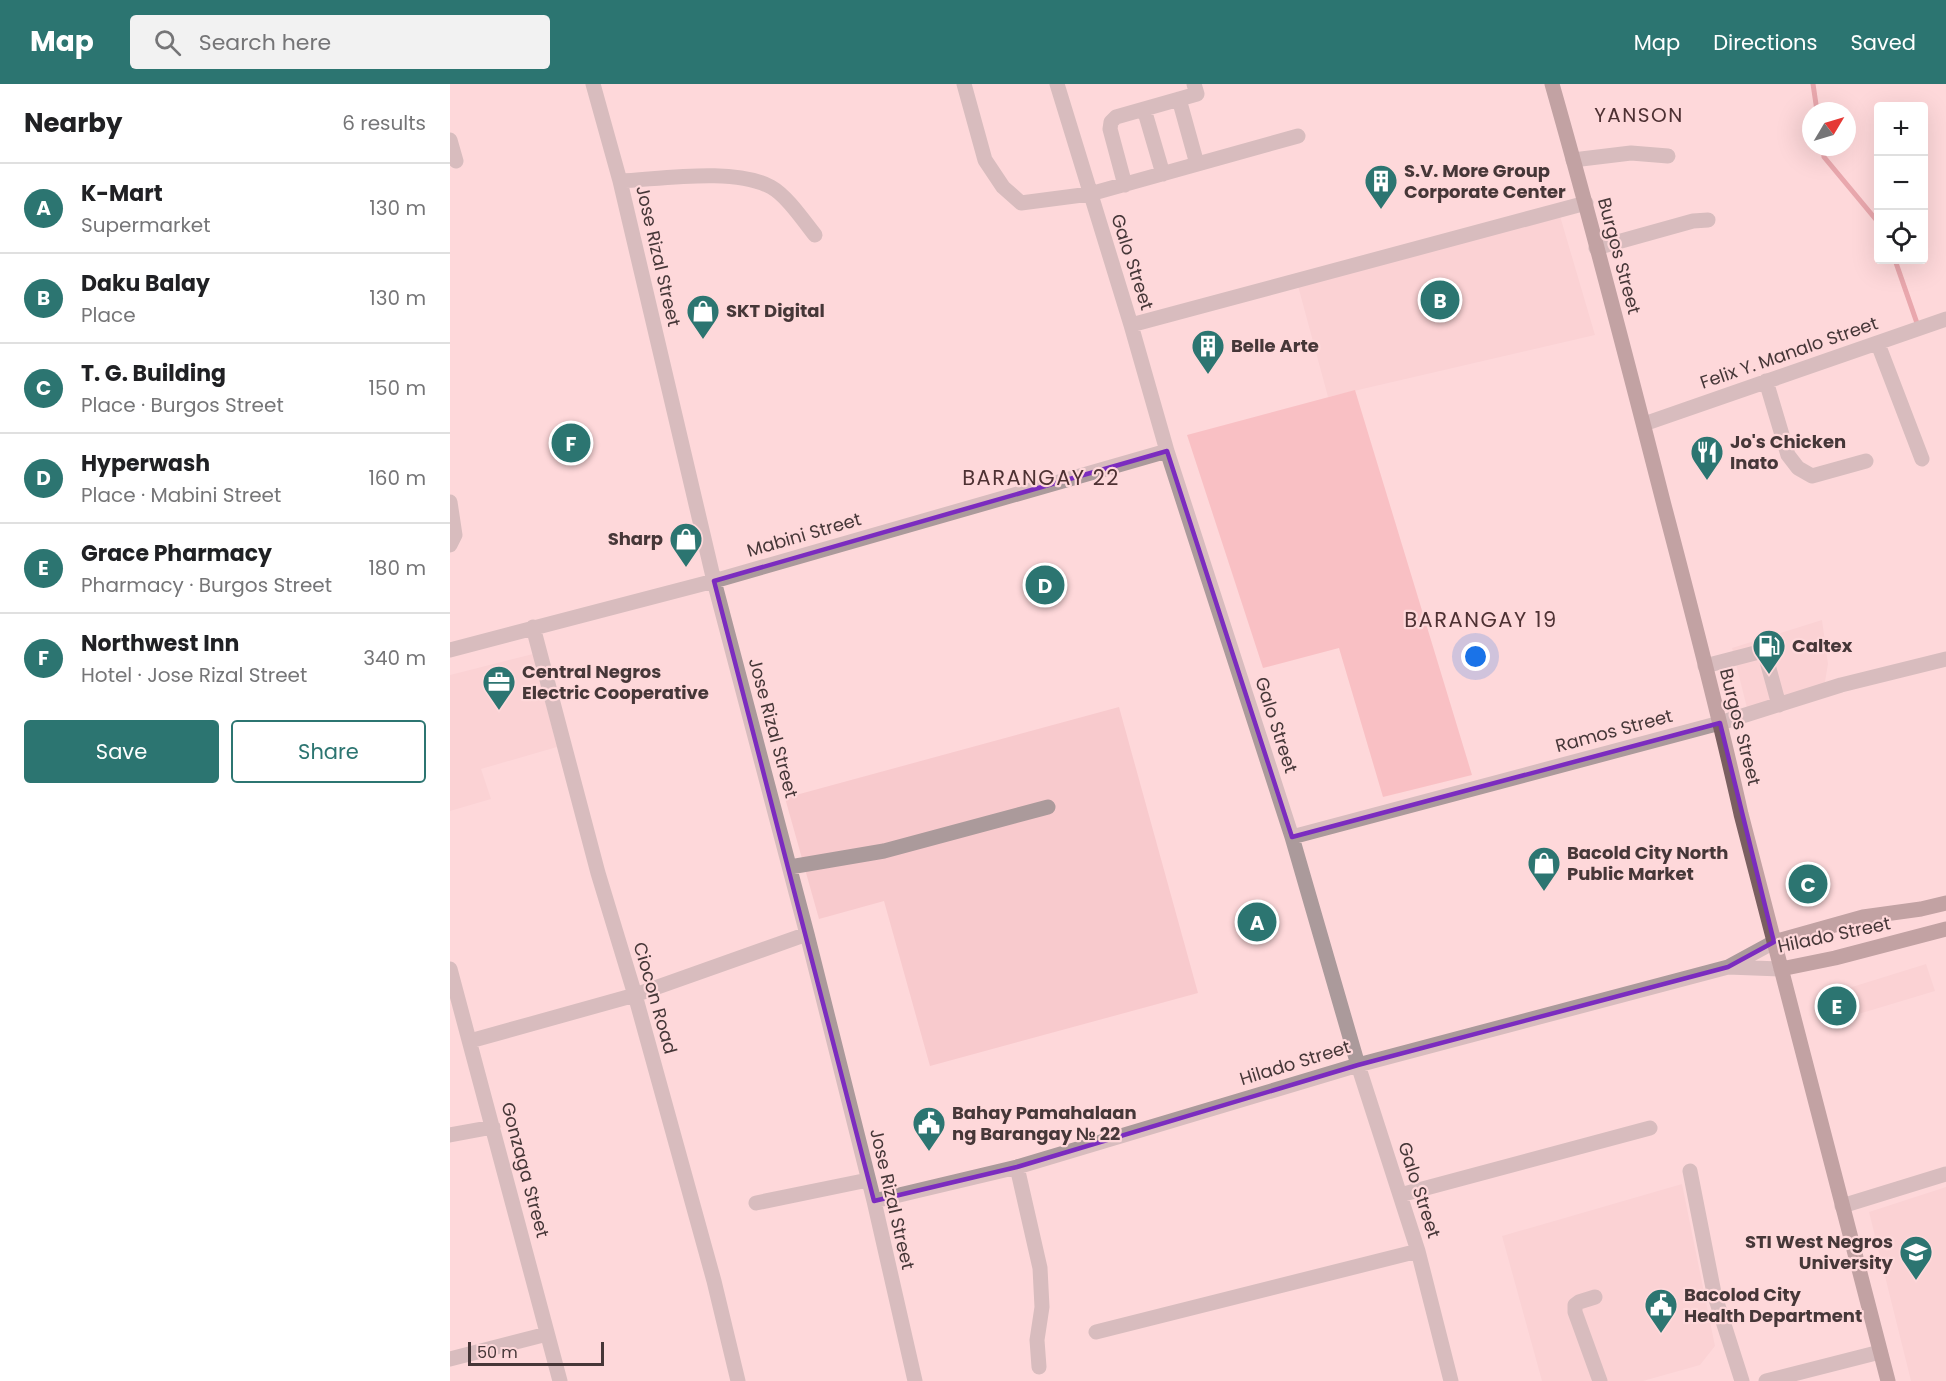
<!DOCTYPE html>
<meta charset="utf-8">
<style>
:root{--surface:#fff;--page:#f2f2f2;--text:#202124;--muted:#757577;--line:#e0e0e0;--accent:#2c7571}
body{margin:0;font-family:Poppins,sans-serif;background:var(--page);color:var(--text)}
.controls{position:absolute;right:18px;top:18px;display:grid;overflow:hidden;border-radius:6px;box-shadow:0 6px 24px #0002}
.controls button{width:54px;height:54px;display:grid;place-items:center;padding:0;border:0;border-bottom:2px solid var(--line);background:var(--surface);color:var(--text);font:30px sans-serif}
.compass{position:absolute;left:1352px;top:18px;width:54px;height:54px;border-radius:50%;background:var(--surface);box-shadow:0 6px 24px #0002;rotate:52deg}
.scale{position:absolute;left:18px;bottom:15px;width:136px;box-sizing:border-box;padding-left:6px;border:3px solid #463738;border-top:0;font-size:16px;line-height:21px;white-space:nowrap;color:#463738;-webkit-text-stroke:4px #fed8da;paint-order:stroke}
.you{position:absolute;left:1026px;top:573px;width:21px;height:21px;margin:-15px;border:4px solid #fff;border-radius:50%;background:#1a73e8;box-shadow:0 0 0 9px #1a73e833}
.badge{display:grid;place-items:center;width:39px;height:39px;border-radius:50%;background:var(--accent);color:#fff;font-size:20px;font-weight:700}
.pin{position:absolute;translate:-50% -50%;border:3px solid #fff;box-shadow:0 2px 6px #0006}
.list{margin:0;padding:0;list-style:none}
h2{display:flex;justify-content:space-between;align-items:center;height:78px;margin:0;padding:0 24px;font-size:26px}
h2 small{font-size:20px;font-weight:400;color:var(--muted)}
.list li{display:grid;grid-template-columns:39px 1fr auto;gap:18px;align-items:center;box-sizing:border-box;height:90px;padding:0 24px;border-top:2px solid var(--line)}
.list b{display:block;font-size:22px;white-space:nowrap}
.list p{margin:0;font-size:20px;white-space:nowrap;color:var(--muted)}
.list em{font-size:20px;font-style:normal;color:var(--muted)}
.actions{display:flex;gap:12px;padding:18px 24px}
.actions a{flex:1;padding:14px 0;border:2px solid var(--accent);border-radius:6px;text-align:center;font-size:21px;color:var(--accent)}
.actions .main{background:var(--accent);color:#fff}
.icon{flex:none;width:33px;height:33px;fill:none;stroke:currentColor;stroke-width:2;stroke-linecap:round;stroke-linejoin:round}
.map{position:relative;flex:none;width:1496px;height:1297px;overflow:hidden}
header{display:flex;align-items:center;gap:36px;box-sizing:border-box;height:84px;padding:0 30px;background:var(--accent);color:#fff}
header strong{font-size:28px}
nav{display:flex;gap:33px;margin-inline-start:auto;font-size:21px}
.search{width:420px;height:54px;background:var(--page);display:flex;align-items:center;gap:15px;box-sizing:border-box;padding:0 21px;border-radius:6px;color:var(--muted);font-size:22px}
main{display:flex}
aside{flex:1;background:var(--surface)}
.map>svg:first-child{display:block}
.built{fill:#f8cacd}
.green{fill:#f4a3a9}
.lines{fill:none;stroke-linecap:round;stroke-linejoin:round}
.stream{stroke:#d06b75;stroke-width:5}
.minor{stroke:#ab9a9b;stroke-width:15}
.major{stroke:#7a5f60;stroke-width:15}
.marked{fill:none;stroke:#7b2cbf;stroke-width:4.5;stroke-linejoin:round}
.labels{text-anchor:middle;stroke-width:4.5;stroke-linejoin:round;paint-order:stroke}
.poi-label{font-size:18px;font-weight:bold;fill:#463738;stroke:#fed8da;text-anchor:start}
.street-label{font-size:18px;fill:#463738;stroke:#fed8da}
.neighbourhood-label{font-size:20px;letter-spacing:1.5px;fill:#4e3133;stroke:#fed8da}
.quarter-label{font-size:21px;letter-spacing:1.5px;fill:#4e3133;stroke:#fed8da}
</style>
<header>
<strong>Map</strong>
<div class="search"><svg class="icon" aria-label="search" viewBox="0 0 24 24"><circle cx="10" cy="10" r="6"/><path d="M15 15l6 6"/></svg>Search here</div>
<nav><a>Map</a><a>Directions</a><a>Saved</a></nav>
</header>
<main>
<aside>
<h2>Nearby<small>6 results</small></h2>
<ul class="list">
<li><span class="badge">A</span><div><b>K-Mart</b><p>Supermarket</p></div><em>130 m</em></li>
<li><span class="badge">B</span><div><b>Daku Balay</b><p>Place</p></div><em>130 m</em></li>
<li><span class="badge">C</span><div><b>T. G. Building</b><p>Place · Burgos Street</p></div><em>150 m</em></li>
<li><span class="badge">D</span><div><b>Hyperwash</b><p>Place · Mabini Street</p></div><em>160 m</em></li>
<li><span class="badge">E</span><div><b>Grace Pharmacy</b><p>Pharmacy · Burgos Street</p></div><em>180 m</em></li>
<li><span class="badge">F</span><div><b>Northwest Inn</b><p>Hotel · Jose Rizal Street</p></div><em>340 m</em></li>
</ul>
<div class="actions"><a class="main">Save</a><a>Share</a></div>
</aside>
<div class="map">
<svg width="1496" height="1297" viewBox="0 0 1496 1297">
<rect width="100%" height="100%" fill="#fed8da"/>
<path class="built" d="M1110 132 1145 251 878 313 848 202Z
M1372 536 1378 580 1374 604 1297 624 1282 564Z
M83 570 107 663 31 685 41 715 0 727V591Z
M669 623 748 909 480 982 434 817 369 835 335 714Z
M1476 880 1485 907 1382 938 1373 912Z
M1232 1100 1265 1262 1250 1281 1193 1297H1092L1052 1152Z
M1496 1103V1297H1461L1419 1128Z"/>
<path class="green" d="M905 306 1022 691 933 713 889 564 813 584 737 351Z"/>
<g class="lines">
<path class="stream" d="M1363 0 1367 27
M1373 63 1374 73 1428 138
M1445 176 1468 242"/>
<path class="minor" d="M143 0 170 97 264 497 357 850 424 1117 465 1297
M514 0 535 76 553 103 571 119 640 110 848 52
M607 0 681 241 717 367 842 753 908 981 968 1167 1001 1297
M729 15 747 80
M694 25 713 90
M0 56 6 77
M1123 76 1181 69 1218 72
M170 97C212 95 284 83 321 103 337 112 353 136 365 151
M675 101 660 45 661 38 666 33 747 10 744 0
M1146 164 1243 137 1258 136
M681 241 1136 119
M1428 260 1472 375
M1316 297 1338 371 1348 384 1362 392 1416 377
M1194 340 1496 235
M0 418 5 451 0 461
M83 543 148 789 185 911 264 1197 288 1297
M0 566 264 497 717 367
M1255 582 1309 568 1315 570 1329 621
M842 753 1270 639 1391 601 1496 575
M340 783 434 767 598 723
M1278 883 1331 885
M0 885 110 1297
M20 957 185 911 357 850
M0 1051 43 1043
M567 1083 590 1184 592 1223 587 1256 589 1283
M1240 1087 1264 1209 1292 1297
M950 1111 1200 1044
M424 1117 567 1083 908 981 1278 883 1324 858
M306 1119 418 1096
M1392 1122 1496 1090
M1145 1213 1129 1218 1125 1221V1228L1150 1297
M646 1248 968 1167
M0 1275 97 1250
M1316 1297 1430 1268"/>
<path class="major" d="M1102 0C1142 140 1178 280 1214 421 1241 524 1268 626 1291 730L1438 1297
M1324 858 1413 833 1471 825 1496 819
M1331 885 1385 874 1496 845"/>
</g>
<path d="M0 0H1496V1297H0ZM717 367 842 753 1270 639 1324 858 1278 883 908 981 567 1083 424 1117 264 497Z" fill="#fed8da" fill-opacity=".55" fill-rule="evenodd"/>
<path class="marked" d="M717 367 842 753 1270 639 1324 858 1278 883 908 981 567 1083 424 1117 264 497Z"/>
<defs>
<symbol id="building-pin" viewBox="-11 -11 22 30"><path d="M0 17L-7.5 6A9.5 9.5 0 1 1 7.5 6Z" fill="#2c7571" stroke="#fed8da"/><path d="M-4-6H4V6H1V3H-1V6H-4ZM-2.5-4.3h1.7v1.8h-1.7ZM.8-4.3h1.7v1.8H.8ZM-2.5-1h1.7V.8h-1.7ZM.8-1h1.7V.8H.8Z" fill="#fff"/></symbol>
<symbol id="shop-pin" viewBox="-11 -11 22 30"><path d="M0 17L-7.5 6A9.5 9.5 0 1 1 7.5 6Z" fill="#2c7571" stroke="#fed8da"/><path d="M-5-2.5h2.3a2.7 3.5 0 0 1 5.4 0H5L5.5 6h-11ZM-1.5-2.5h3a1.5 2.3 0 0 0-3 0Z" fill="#fff"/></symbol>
<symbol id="restaurant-pin" viewBox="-11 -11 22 30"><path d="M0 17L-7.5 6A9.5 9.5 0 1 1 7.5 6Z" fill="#2c7571" stroke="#fed8da"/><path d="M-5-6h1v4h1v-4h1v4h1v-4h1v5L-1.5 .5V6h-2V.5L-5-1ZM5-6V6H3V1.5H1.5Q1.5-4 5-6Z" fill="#fff"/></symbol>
<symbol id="fuel-pin" viewBox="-11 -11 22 30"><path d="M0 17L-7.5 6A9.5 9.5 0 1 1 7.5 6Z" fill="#2c7571" stroke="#fed8da"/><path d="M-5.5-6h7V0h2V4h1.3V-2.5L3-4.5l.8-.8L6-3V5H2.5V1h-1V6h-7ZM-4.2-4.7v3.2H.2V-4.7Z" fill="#fff"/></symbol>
<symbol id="office-pin" viewBox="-11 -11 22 30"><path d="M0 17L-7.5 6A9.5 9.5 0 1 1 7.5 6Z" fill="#2c7571" stroke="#fed8da"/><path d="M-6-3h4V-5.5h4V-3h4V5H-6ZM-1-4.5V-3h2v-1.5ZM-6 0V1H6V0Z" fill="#fff"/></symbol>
<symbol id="civic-pin" viewBox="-11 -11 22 30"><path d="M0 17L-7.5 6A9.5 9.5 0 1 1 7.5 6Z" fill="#2c7571" stroke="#fed8da"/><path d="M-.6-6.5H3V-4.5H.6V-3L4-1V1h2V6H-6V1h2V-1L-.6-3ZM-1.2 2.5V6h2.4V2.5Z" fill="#fff"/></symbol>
<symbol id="university-pin" viewBox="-11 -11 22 30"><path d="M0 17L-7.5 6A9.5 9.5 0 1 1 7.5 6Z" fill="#2c7571" stroke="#fed8da"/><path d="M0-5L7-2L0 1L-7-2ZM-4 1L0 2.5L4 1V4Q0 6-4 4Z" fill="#fff"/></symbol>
</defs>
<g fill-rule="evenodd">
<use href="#building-pin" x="912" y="78" width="38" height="52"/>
<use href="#shop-pin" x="234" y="208" width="38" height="52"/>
<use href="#building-pin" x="739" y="243" width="38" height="52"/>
<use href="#restaurant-pin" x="1238" y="349" width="38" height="52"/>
<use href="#shop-pin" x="217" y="436" width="38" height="52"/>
<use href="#fuel-pin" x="1300" y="543" width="38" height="52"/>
<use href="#office-pin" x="30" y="579" width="38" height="52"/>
<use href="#shop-pin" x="1075" y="760" width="38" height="52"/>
<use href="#civic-pin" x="460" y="1020" width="38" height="52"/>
<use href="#university-pin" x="1447" y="1149" width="38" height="52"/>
<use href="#civic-pin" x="1192" y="1202" width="38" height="52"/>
</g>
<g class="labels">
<g class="poi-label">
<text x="954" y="93">S.V. More Group<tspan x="954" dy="21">Corporate Center</tspan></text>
<text x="276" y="233">SKT Digital</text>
<text x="781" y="268">Belle Arte</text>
<text x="1280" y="364">Jo's Chicken<tspan x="1280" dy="21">Inato</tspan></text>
<text x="213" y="461" text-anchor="end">Sharp</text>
<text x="1342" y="568">Caltex</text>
<text x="72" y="594">Central Negros<tspan x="72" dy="21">Electric Cooperative</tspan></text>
<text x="1117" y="775">Bacold City North<tspan x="1117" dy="21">Public Market</tspan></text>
<text x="502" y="1035">Bahay Pamahalaan<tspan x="502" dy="21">ng Barangay № 22</tspan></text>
<text x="1443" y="1164" text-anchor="end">STI West Negros<tspan x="1443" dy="21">University</tspan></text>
<text x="1234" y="1217">Bacolod City<tspan x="1234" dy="21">Health Department</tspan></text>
</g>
<g class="street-label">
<text transform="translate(208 172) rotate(77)" y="6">Jose Rizal Street</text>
<text transform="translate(1169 172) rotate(75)" y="6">Burgos Street</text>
<text transform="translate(682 178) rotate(72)" y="6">Galo Street</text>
<text transform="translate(1339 269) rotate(-19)" y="6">Felix Y. Manalo Street</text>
<text transform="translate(354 451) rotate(-16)" y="6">Mabini Street</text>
<text transform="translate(826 641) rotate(72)" y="6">Galo Street</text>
<text transform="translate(1290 643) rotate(76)" y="6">Burgos Street</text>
<text transform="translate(323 644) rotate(75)" y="6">Jose Rizal Street</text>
<text transform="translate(1164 647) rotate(-15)" y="6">Ramos Street</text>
<text transform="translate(1384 851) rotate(-12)" y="6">Hilado Street</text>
<text transform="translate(205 914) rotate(74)" y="6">Ciocon Road</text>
<text transform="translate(845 979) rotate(-17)" y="6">Hilado Street</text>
<text transform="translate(75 1086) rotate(75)" y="6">Gonzaga Street</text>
<text transform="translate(969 1106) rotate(72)" y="6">Galo Street</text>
<text transform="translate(442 1115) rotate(77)" y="6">Jose Rizal Street</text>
</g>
<g class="neighbourhood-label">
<text x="1189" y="38">YANSON</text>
</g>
<g class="quarter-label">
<text x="591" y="401">BARANGAY 22</text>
<text x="1031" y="543">BARANGAY 19</text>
</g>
</g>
</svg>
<div class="controls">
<button>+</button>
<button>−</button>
<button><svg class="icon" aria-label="locate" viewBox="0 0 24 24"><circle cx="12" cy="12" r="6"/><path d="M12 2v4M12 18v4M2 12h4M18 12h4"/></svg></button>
</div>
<svg class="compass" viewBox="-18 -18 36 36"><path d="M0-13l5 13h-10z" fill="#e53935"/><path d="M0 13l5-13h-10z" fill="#757577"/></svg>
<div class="scale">50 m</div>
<div class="you"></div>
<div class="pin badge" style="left:807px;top:838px">A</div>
<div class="pin badge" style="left:990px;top:216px">B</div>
<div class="pin badge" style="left:1358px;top:800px">C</div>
<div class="pin badge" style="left:595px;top:501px">D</div>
<div class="pin badge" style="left:1387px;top:922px">E</div>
<div class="pin badge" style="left:121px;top:359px">F</div>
</div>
</main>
